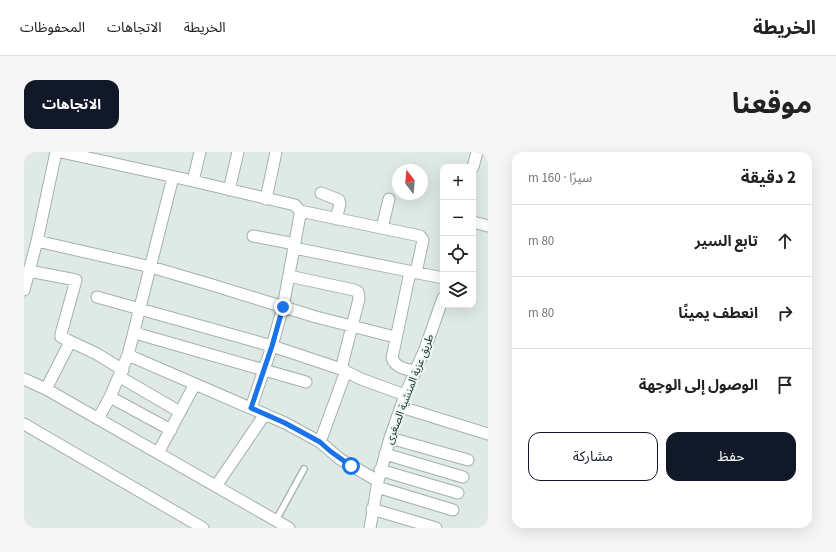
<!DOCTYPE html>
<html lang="ar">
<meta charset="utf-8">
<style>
:root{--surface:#fff;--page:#f6f6f6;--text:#222;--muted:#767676;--line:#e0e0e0;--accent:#111827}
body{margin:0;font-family:"Source Sans 3","Noto Sans Arabic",sans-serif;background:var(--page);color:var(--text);direction:rtl}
.controls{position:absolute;right:12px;top:12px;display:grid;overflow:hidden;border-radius:8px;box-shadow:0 4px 16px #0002}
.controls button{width:36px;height:36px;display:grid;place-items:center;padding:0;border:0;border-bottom:1px solid var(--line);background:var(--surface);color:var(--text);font:20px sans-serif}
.compass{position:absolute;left:368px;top:12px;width:36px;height:36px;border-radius:50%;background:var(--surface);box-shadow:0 4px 16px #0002;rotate:344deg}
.stop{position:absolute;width:12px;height:12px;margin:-9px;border:3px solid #1a73e8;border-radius:50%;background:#fff}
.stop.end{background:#1a73e8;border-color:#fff;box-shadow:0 1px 4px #0008}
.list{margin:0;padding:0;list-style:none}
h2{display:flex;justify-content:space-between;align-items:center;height:52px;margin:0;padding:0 16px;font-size:17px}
h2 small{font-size:13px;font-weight:400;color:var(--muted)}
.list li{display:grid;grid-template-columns:26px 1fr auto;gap:12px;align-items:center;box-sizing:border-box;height:72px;padding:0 16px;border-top:1px solid var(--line)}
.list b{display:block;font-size:15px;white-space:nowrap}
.list em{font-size:13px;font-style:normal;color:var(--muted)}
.actions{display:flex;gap:8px;padding:12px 16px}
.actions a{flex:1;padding:9px 0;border:1px solid var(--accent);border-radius:12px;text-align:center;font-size:14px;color:var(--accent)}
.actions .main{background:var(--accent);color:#fff}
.icon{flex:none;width:22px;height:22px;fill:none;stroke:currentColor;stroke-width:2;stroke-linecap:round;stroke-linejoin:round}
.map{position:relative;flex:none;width:464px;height:376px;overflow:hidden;direction:ltr;border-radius:12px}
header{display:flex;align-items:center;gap:24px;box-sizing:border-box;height:56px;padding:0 20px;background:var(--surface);border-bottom:1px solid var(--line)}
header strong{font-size:19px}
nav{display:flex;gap:22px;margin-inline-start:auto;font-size:14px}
.intro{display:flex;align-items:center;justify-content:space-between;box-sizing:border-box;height:96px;padding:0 24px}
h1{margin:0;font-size:28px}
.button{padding:10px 18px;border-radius:12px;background:var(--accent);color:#fff;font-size:14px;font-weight:700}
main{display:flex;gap:24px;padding:0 24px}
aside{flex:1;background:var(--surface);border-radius:12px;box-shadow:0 4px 16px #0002}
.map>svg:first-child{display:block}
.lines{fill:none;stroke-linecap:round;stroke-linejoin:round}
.service-casing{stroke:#a2b1ad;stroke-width:8}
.minor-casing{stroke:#a2b1ad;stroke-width:13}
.service{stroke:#fff;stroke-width:5.5}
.minor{stroke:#fff;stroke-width:11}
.route{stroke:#1a73e8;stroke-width:5}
.labels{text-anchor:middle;stroke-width:4;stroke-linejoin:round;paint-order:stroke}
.street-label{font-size:11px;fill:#203935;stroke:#eff7f3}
</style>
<header>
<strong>الخريطة</strong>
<nav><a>الخريطة</a><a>الاتجاهات</a><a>المحفوظات</a></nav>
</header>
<div class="intro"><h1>موقعنا</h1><a class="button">الاتجاهات</a></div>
<main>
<aside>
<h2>2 دقيقة<small>سيرًا · 160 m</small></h2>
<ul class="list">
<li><svg class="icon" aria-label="ahead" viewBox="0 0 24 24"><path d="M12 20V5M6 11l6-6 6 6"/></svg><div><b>تابع السير</b></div><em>80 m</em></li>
<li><svg class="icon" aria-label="right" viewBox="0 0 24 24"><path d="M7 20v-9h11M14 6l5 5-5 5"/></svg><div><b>انعطف يمينًا</b></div><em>80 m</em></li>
<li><svg class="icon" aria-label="arrive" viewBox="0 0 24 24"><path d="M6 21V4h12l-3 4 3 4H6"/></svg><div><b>الوصول إلى الوجهة</b></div></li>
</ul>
<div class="actions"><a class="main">حفظ</a><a>مشاركة</a></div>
</aside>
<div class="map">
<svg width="464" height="376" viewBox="0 0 464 376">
<rect width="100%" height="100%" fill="#dfeae6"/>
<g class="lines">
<defs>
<path id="service" d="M252 368 280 317"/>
<path id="minor" d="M37 0 169 29 271 53 276 59V63L259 155 248 194 227 256
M449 15 453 0
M169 29 176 0
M205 38 214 0
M297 41 315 48 316 52 312 67
M242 47 252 0
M276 59 396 84 399 88 392 121
M449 70 464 74
M358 76 365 47
M229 84 271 92
M13 89 127 115 185 132 292 165 371 185
M270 96 419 126
M5 119 52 128 37 182V185L73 202 99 218
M386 120 368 206C372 216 381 217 391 219
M265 124 330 138 334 140 335 147 317 217
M0 138 13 89 32 0
M73 145 248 194 317 217 337 227 381 243
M111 181 282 230
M104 203 261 271 296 290 316 307 354 329
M96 225 156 260
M0 227 22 237 265 376
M22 237 46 190
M86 245 147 278
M377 255 464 282
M74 267 86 245 104 203 149 25
M0 272 179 376
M366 286 444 308
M296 290 322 219
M134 301 171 232
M361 302 439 325
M356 318 434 341
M192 334 241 262
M353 335 429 358
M348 357 412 376
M346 376 354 329 366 286 381 243 401 197 419 146"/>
</defs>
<use href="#service" class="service-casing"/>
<use href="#minor" class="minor-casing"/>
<use href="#service" class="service"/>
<use href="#minor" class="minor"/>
</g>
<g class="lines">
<path class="route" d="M259 155 248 194 227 256 261 271 296 290 306 299 327 314"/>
</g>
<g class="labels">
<g class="street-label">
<text transform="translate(385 237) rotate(-69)" y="4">طريق عزبة المنشية الصغرى</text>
</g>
</g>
</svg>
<div class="controls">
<button>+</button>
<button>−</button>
<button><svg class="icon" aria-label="locate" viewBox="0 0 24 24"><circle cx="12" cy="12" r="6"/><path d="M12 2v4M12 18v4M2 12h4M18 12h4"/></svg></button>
<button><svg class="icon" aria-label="layers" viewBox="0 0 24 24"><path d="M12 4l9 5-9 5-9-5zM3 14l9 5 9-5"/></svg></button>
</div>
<svg class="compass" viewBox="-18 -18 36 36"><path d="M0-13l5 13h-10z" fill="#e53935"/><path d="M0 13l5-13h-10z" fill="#767676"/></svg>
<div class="stop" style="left:327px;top:314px"></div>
<div class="stop end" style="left:259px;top:155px"></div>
</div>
</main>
